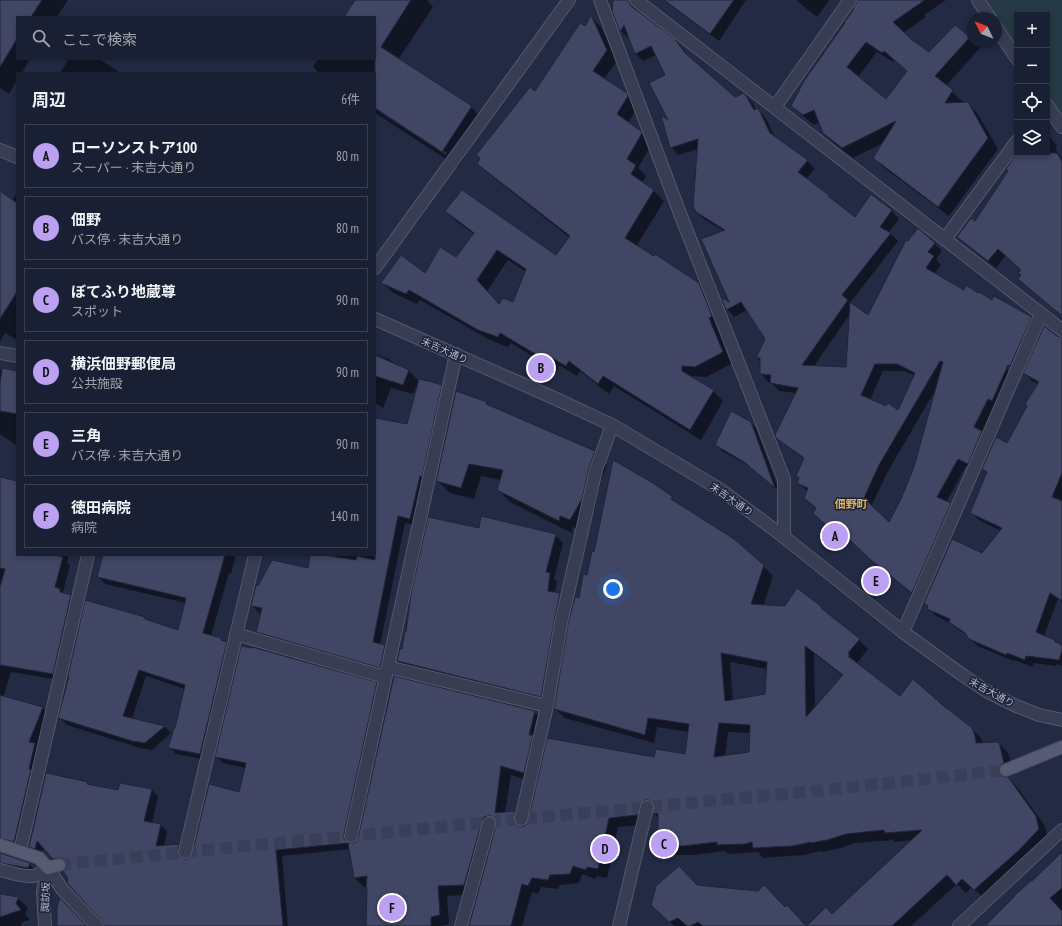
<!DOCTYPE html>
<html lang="ja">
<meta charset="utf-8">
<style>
:root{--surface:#1a2033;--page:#23283b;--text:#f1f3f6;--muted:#9fa3ac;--line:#383e4e;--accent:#bca0f2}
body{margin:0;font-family:"PT Sans Narrow","Noto Sans JP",sans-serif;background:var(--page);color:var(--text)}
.controls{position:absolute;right:12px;top:12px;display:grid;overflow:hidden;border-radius:0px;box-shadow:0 2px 6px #0003}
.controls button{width:36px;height:36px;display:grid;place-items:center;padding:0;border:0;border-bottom:1px solid var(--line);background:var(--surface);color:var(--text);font:20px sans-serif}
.compass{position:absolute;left:966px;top:12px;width:36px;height:36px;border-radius:50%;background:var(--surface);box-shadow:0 2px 6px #0003;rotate:313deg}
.you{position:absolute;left:613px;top:589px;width:14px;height:14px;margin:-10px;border:3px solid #fff;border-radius:50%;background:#1a73e8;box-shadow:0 0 0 6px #1a73e833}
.badge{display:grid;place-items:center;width:26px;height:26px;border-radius:50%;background:var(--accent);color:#111;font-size:13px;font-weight:700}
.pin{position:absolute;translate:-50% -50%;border:2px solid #fff;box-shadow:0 1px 4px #0006}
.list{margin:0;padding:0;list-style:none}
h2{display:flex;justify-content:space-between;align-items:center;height:52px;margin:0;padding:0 16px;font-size:17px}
h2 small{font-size:13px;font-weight:400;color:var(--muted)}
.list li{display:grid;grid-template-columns:26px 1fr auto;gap:12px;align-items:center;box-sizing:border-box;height:64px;margin:0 8px 8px;padding:0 8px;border:1px solid var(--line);border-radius:0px}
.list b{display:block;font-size:15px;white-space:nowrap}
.list p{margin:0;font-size:13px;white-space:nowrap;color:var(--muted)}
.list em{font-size:13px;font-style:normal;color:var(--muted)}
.icon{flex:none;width:22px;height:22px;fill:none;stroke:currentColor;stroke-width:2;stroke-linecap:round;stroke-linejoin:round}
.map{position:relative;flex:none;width:1062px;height:926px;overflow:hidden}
.search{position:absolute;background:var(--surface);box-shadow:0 2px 6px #0003;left:16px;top:16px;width:360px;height:44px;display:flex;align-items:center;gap:10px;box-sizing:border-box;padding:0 14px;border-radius:0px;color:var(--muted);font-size:15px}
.panel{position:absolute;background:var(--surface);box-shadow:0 2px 6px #0003;left:16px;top:72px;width:360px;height:484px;border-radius:0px}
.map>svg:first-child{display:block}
.green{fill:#253a44}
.shadow{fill:#0007;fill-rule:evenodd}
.building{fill:#404664;stroke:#1f243a;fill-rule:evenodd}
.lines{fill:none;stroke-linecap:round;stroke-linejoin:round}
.minor-tunnel{stroke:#393f59;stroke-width:12;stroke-dasharray:12 6;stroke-linecap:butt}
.minor-casing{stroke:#53586d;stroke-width:14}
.major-casing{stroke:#42465c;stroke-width:14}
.minor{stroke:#383d53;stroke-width:12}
.major{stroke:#565b73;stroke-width:12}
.labels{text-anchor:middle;stroke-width:3;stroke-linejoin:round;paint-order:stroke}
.street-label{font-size:10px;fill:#b5b9cd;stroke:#1d2238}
.neighbourhood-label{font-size:11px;font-weight:bold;fill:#e0b45c;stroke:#1d2238}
</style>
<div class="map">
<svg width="1062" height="926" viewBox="0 0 1062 926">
<rect width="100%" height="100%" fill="#232a44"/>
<path class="green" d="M983 0H1062V124L1047 100V15H1017V53L996 21V18H994Z"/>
<path class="shadow" d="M0 0H68L57 17H17V59H30L22 73H17V80L9 94 0 88Z
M356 0H427L433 7 398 60 471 107 487 123 458 167 375 113V109L446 155 447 153 375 107V73H319L313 67 318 59H375V17H345Z
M614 0H645L638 3 636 8 637 11 674 40 682 48 690 59 734 98 744 95 753 103 756 110 757 109 765 117 776 139 807 161 815 169 806 179 855 218 871 196 892 211 899 219 889 232 898 241 850 303 868 317 934 243 942 251 936 259 941 265 935 273 964 291 979 294 992 301 1031 318 1039 326 976 471 966 466 947 501 958 512 920 600 880 567 843 532 840 538 814 513 816 509 805 498 808 492 799 483 805 459 785 445 777 437 796 393 779 391 771 382H768L761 374V362L757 358 766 339 747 310 734 317 727 309 731 305 724 231 705 220 696 212 698 149 678 155 671 147V123L666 75 656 55 643 61 636 54 629 37 628 38 621 31 613 11ZM850 314 847 368 814 366ZM1030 319H1032L1009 371 1007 370ZM883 371H905L915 376 899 411 870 400ZM936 389 915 467 902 499 889 524 871 507 887 473Z
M663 0H746L719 41Z
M797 0H830L817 17 803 6Z
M861 0H946L924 15 926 17 903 33 929 53 955 26 980 48 946 86 963 102 962 104 967 103 978 114 998 149 949 216 884 168 874 158 883 143 853 158 835 144 824 133 820 122 814 125 803 116 792 105ZM877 52 893 62 895 60 908 72 887 101 858 77Z
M591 17 601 27 617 61 604 79 626 94 637 105 638 107 628 123 640 131 651 142 652 144 638 168 646 176 642 183 653 190 664 201 636 247 698 284 709 295 733 363 706 377 693 376V378L713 391 723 401 701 440 614 386 609 394 580 371 577 376 559 365 557 371 511 343 508 347 490 340 420 300 417 304 393 293 383 283 426 275 456 259 474 234 457 222 446 211 556 257 570 238 489 174 478 164 535 92 585 27ZM508 260 526 272 513 304 500 305 487 291Z
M69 59H99L121 73H60Z
M1047 133 1057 146 1055 148 1062 159V316L1022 275V270L1006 255 996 268 966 244 958 237 975 222 1009 171 1019 153H1047Z
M0 192 12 201 16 195 17 196V340L5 333 0 342Z
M1062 340V602L1058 599 1044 636 1062 644V666L1056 664V666L1034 663 1032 667 1015 660 1014 661 977 646 969 637 957 629 951 623 936 616 928 608 982 555 1001 531 979 520 971 512 987 474 983 469 1007 444 1038 384 1032 381 1025 373Z
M375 354 389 359 394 364 409 371 419 381 413 394 391 388 383 408 375 403Z
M0 369 17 372V446L0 434Z
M441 386 448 393 417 525 405 523 380 645 384 646 392 653 387 674 264 639 257 632 262 613H259L252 605 259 587 309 569 311 555H375V419L407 425ZM264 633 385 668V670L264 635Z
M486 403 490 407 594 452 607 465 601 481 594 512 583 532 573 527 572 533 510 502 498 489 501 480 481 476 474 499 450 493 437 480Z
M750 422 756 428 779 491 751 467 722 451 717 445Z
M0 478 17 482V555H69L67 563 70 565 63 592 65 595 70 596 78 604 60 680 11 672 3 698 43 708 50 715 37 747 42 751 21 848 0 850Z
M652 484 672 498 680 506 763 566 773 576 763 606 821 608 828 614 859 640 868 649 857 663 900 697 947 711 971 728 981 738 983 744 999 743 1008 753 1013 772 1009 775 1008 778 1018 788 1045 826 1048 839 984 899 972 887 966 893 957 884 911 926H808L832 915 912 840 895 842 893 840 856 843 837 849 822 852 821 851 803 855 763 858 758 852 728 854 725 851 693 855H669L659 846V819L654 814 655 809 651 811 647 825 618 827 607 878 596 876 595 879 582 874 579 883 560 885 558 889 541 887 538 894 532 892 522 926H471L497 825 493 827 474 894 447 896 449 924 442 926H367V887H364L355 878 350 849 282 856 288 926H108L70 878 67 864 61 865 44 847 41 854 36 853 30 846 87 783 90 786 119 791 152 790 158 796 152 823 161 825 167 831 164 846 179 845 185 851 184 860 191 858 239 793 246 768 223 763 216 756 376 683 383 690 350 844H354L534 712 544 721 533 782 511 775 505 813 515 812 524 821 523 827 655 758 686 755 689 732 657 727 654 743 565 718 555 709 579 599 594 553ZM814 654 843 676 815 709ZM730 662 767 669 766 695 733 701ZM728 732 751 733 750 753 725 756Z
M480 529 555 535 563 543 554 579 557 581 555 593 560 594 567 602 548 704 405 669 398 661 403 650 407 633Z
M104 555H236L231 574 229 573 211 636 221 639 233 650 207 760 176 754 169 747 175 729 185 689 146 676 132 719 165 727 171 733 152 750 140 748 67 725 60 718 145 618 149 622 179 631 186 603 105 584 98 576Z
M1062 853V926H986L1032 881Z
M0 854 29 864 36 871 0 869Z
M697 886 786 908 806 926H674L662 914Z
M0 895 18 898 28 908 25 914 30 920 22 922 21 926H0Z"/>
<path class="building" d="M0 0H42L31 17H17V39L0 67Z
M355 0H411L381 47 472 106 442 152 375 108V17H344Z
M613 0H629V3L631 6 675 39 685 53 735 97 744 93 745 94 754 110 758 108 770 133 808 160 798 172 829 195 828 196 855 217 871 194 892 210 880 227 891 233 842 295 848 300 802 365 846 367 850 302 868 315 906 240 908 241 918 228 935 243 928 252 934 256 926 268 964 290 966 285 978 293 979 292 992 300 994 296 1032 317 1010 366 1008 365 992 401 988 399 974 427 982 431 968 464 958 459 937 497 951 503 912 593 871 560 835 526 832 531 813 513 816 508 804 498 808 488 797 483 799 478 796 476 804 458 776 438 775 435 798 388 770 383 771 375 760 374V358H756L765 339 741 302 726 310 721 297 729 302 701 239 725 230 696 212 693 206 698 139 670 148 661 115 668 120 649 83 665 75 651 46 635 54 629 39 624 25 620 32 612 11ZM940 361 943 362 914 467 901 499 889 522 864 498 879 465ZM875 364H897L915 373 898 410 888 403 886 406 861 395Z
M664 0H734L710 34Z
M857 0H925L893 22 912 40 929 52 955 25 970 37 935 76 953 90 945 103 968 102 988 138 938 207 873 158 896 121 842 148 823 133 814 110 803 115 791 106 804 81 845 23H844L854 9 853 8 856 4ZM866 42 882 53 884 51 907 71 886 99 847 67Z
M591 15 607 50 593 71 627 93 628 96 617 114 641 131 642 133 627 159 636 165 631 174 654 190 625 238 654 256 655 254 699 283 712 316 709 318 723 352 695 367 682 366V371L714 390 690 430 603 376 598 384 569 361 566 366 548 356 547 361 500 333 498 337 478 330 409 290 406 294 381 283 401 255 425 273 440 247 456 257 474 233 445 211 462 190 556 255 570 236 477 164 480 158 476 155 530 87 535 91 580 23 585 26ZM497 250 526 269 513 302 503 298 499 304 477 280Z
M1017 153H1057L1062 161V316L1018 279 1021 275 1018 273 1021 270 998 249 988 261 957 237 971 218 975 221 1008 171 1006 169Z
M0 191 17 203V292L0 319Z
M1044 326 1057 336 1062 337V473L1052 497 1062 501V601L1050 593 1036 632 1055 640 1054 641 1062 645V651L1059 660 1026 656 1025 660 1007 653 1006 655 969 639 965 633 949 622 950 619 927 609 928 606 924 603 952 539 982 553 1002 528 970 513 987 472 982 469 996 437 1007 443 1027 406 1025 404 1039 382 1023 373Z
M375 355 409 370 403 385 375 376Z
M2 368 17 371V414L0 411V384Z
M419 379 432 382 442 385 422 477 420 476 410 519 398 516 373 642 385 645 380 668 256 632 262 608 251 606 256 585 258 586 272 560 308 568 310 555H324L356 560 357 556 375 560V418L407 424Z
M456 391 487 402 486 404 595 451 589 468 582 499 570 520 560 516 559 521 497 490 503 470 469 464 461 488 436 481Z
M731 411 751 422 775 488 744 462 715 445Z
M613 460 653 483 673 497 671 499 734 539 764 565 751 604 785 606 797 588 822 607 821 608 860 639 848 653 850 655 848 656 900 696 913 679 947 709V708L972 728 975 736 976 743 999 742 1004 763 1000 766 999 769V773L1002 776 1005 777H1008L1036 816 1039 829 1018 851 974 890 962 879 956 885 947 875 892 926H807L826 907 832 914 922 830 885 833 884 830 846 834 827 840 811 843V842L793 846 753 848 752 842 745 844 717 845V842L683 846H658V813L653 814 654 804 652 802 649 800H645L642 802 640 805 637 815 609 818 598 869 587 867 586 870 573 866 570 874 550 875 548 880 532 878 528 886 522 884 511 926H469L496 825V821L495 818 491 816H487L484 817 482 821 464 885 438 886 440 915 431 917V926H366L367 888H366L367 876 354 878 348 843H354L357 841 358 838 394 676 535 711 529 735H533L524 773 501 766 495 813 515 811 514 821 516 824 519 826H524L527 824 528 821 547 738 654 757 656 749 685 754 689 724 648 718 645 735 554 709 568 624 575 597 579 598 583 574 587 575 592 551 594 552ZM805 646 843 675 806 717ZM721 653 767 662 765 694 725 701ZM719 723 750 725 749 752 714 757Z
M0 477 17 481V555H54L63 557 55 587 60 589V592L71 595 53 674 0 665V587L5 569 0 568Z
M481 516 556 534 546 572 550 573 548 591 560 593 554 622 541 697 397 661 400 648 402 649 405 631 406 632 411 594 428 517 479 528Z
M103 555H225L203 633 221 638V640L227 642 200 754 168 748 174 728H175L185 685 139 670 123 716 165 726 145 743 132 741 58 718 69 676H68L85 600 145 617V619L178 630 186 598 97 577Z
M241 646 252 648V647L377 682 344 834V839L348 843 276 850 283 926H104L102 921 67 883 68 878 63 871 66 867V863L65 860 61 858 53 859 37 841 35 849 29 847 46 773 88 782 87 784 118 790 120 783 152 789 144 821 161 824 156 846 179 844 178 851V854L180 857 184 859H187L190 857 192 854 195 842 209 784 239 792 246 763 215 757Z
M0 695 43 707 29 742 35 743 29 769H31L14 842 0 838Z
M1062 852V888L1050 898 1062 911V926H985L1015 896V895L1032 880V881Z
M0 853 30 863 28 868 0 863Z
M679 866 697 885 758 891 764 885 785 907 787 905 806 926H703L698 922 690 926H687L678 918 669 922 651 905 656 886Z
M0 894 19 897 16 903 21 910 0 917Z
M60 898 87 926H57V907Z"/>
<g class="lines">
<path class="minor-tunnel" d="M59 865 185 852 351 836 521 819 826 790 1006 770"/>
<defs>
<path id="minor" d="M600 0 679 211 784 479V537
M636 0 1062 330
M978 0 990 18
M996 27 1017 59
M1047 105 1062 127
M775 107 850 0
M0 150 17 157
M945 239 1017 141
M375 268 569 0
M375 319 554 398 612 425 721 490 784 537 903 632 961 674 988 692 1014 705 1039 715 1062 720
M0 353 17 356
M903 632 1041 314
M236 634 385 677
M388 667 547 706
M521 819 547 706 561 623 596 470 612 425
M351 836 456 354
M20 851 88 555
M185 852 255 555
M48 868 62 889 97 926
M0 870C9 872 23 877 33 876 39 875 44 871 48 868
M45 926 43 892 48 868
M461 926 489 823
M619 926 647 807
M959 926 1062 830"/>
<path id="major" d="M1006 770 1062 747
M0 845 39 858 48 868 59 865"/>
</defs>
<use href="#minor" class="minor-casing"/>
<use href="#major" class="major-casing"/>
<use href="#minor" class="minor"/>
<use href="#major" class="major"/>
</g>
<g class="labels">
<g class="street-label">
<text transform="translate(445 350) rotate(24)" y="4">末吉大通り</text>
<text transform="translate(732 499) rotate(35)" y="4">末吉大通り</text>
<text transform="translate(992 692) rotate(29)" y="4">末吉大通り</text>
<text transform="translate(45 897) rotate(-88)" y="4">諏訪坂</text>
</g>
<g class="neighbourhood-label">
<text x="851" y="508">佃野町</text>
</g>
</g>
</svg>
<div class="controls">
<button>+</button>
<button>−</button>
<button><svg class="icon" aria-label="locate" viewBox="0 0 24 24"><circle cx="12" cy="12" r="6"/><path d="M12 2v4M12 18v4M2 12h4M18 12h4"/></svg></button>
<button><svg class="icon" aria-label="layers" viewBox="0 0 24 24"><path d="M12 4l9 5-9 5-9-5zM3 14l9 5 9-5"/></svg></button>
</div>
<svg class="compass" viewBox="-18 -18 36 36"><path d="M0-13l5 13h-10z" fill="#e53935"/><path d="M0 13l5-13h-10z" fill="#9fa3ac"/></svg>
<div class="you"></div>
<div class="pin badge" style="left:835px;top:536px">A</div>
<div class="pin badge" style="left:541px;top:368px">B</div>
<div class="pin badge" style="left:664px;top:844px">C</div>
<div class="pin badge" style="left:605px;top:849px">D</div>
<div class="pin badge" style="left:876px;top:581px">E</div>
<div class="pin badge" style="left:392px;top:908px">F</div>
<div class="search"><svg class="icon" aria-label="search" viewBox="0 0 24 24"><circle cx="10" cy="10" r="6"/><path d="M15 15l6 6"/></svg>ここで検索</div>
<section class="panel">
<h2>周辺<small>6件</small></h2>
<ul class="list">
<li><span class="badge">A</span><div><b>ローソンストア100</b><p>スーパー · 末吉大通り</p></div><em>80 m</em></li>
<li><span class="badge">B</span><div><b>佃野</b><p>バス停 · 末吉大通り</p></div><em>80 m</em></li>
<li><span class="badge">C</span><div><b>ぼてふり地蔵尊</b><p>スポット</p></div><em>90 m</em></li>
<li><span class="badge">D</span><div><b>横浜佃野郵便局</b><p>公共施設</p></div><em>90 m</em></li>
<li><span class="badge">E</span><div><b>三角</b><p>バス停 · 末吉大通り</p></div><em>90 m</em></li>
<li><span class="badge">F</span><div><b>徳田病院</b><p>病院</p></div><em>140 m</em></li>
</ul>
</section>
</div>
